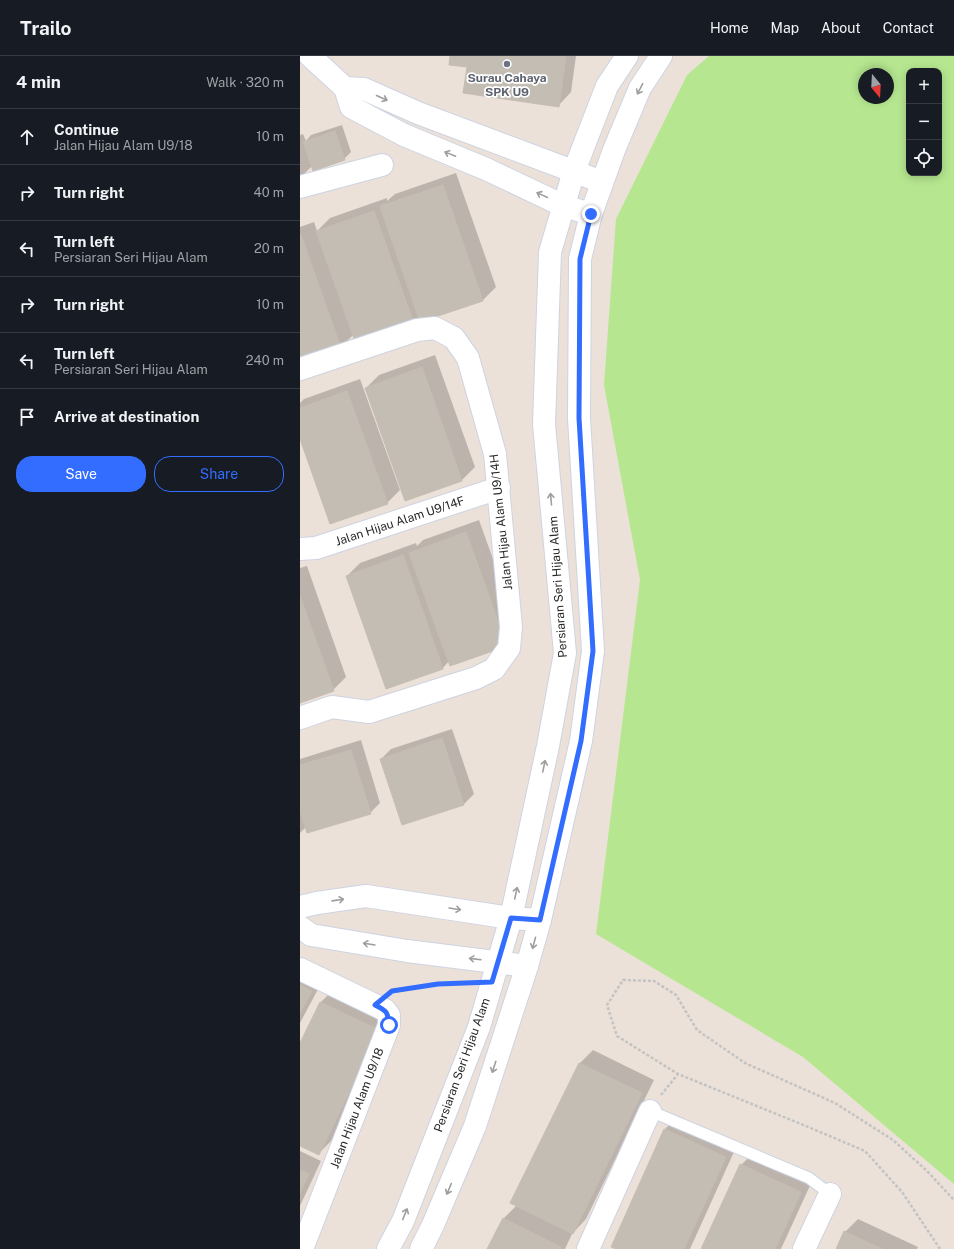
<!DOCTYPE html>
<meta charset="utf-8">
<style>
:root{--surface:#171b24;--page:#242831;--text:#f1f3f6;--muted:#9ea1a6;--line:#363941;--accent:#326dff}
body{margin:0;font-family:"Public Sans",sans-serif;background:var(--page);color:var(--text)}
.controls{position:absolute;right:12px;top:12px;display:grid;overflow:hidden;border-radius:8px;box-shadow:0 2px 10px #0003}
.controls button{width:36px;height:36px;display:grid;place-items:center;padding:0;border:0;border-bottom:1px solid var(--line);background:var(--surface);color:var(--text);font:20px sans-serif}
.compass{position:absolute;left:558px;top:12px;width:36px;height:36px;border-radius:50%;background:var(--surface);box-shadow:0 2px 10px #0003;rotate:162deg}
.stop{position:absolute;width:12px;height:12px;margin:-9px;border:3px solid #326dff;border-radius:50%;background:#fff}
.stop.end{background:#326dff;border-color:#fff;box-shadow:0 1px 4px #0008}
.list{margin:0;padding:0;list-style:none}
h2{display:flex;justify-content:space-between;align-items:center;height:52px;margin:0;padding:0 16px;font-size:17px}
h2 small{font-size:13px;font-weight:400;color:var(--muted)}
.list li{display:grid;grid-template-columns:26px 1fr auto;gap:12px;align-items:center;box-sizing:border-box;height:56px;padding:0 16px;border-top:1px solid var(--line)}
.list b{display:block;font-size:15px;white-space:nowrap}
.list p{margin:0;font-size:13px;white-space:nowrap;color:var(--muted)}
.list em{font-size:13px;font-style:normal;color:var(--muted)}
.actions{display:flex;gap:8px;padding:12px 16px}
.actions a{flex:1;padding:9px 0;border:1px solid var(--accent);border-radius:16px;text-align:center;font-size:14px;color:var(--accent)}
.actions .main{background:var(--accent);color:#fff}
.icon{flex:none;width:22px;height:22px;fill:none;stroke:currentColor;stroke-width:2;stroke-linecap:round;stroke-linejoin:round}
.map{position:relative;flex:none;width:654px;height:1193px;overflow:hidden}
header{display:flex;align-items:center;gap:24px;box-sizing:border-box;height:56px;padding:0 20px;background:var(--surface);border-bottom:1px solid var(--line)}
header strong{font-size:19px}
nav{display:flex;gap:22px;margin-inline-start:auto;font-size:14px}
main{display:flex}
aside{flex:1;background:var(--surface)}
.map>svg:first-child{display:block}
.green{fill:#b6e790;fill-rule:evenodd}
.shadow{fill:#0003}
.building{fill:#c3bdb4;stroke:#c7bdb2}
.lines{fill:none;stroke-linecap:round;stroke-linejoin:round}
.lane-casing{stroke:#cdd3e2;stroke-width:13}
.street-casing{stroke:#cdd3e2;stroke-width:24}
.secondary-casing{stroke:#cdd3e2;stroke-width:24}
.path{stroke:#c3c3c3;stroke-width:2.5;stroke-dasharray:3 2;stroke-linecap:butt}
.lane{stroke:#fff;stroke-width:11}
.street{stroke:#fff;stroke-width:22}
.secondary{stroke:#fff;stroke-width:22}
.oneway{stroke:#9e9e9e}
.route{stroke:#326dff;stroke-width:5}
.worship-dot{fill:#6b7280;stroke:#fff;stroke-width:1.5}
.labels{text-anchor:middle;stroke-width:3.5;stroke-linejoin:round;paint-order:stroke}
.worship-label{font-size:12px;font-weight:bold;fill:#5b616d;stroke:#fff}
.street-label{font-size:12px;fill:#282828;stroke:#fff}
</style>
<header>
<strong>Trailo</strong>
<nav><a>Home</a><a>Map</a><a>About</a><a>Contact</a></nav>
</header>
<main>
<aside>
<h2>4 min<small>Walk · 320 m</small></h2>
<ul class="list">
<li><svg class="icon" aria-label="ahead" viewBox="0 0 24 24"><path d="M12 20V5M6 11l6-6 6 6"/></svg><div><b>Continue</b><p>Jalan Hijau Alam U9/18</p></div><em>10 m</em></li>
<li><svg class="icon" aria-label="right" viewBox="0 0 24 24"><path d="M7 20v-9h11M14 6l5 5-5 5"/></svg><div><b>Turn right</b></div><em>40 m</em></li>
<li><svg class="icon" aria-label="left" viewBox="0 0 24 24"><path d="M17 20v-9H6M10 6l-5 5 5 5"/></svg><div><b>Turn left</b><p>Persiaran Seri Hijau Alam</p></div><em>20 m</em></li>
<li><svg class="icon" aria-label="right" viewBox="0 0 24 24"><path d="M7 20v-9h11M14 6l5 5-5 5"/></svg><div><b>Turn right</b></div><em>10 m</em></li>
<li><svg class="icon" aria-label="left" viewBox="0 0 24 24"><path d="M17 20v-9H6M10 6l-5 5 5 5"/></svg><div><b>Turn left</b><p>Persiaran Seri Hijau Alam</p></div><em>240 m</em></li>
<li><svg class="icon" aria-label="arrive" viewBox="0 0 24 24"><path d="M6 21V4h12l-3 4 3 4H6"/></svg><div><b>Arrive at destination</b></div></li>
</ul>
<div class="actions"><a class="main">Save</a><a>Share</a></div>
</aside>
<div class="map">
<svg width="654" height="1193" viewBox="0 0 654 1193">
<rect width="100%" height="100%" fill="#ece1d8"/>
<path class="green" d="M409 0H654V1128L503 1001 296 878 340 524 304 329 316 163 387 19ZM609 15H639V117H609ZM564 18H588V42H564Z"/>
<path class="shadow" d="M151 0H276L271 36 258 50 168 10Z
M42 69 51 96 44 103 12 110 0 122V79L3 78 6 85 11 79Z
M156 117 196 231 183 244 119 261 113 267 54 278 41 291 0 305V171L14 166 17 175 30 162 87 142V145L95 138Z
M135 299 175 411 162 424 106 444 66 332 79 319Z
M60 323 100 434 87 447 0 380V347L4 343Z
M179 464 219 576 149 605 143 612 47 520 60 507 116 487 117 490 123 484Z
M7 510 46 621 33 634 0 646V512Z
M152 673 174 738 164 748 103 768 81 703 91 693Z
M61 684 80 747 70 757 6 771 0 777V703Z
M0 910 24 922 0 967Z
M34 933 92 961 32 1084 19 1097 0 1088V989L21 946Z
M293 994 354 1024 286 1163 272 1178 265 1193H188L203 1163 217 1149 280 1007Z
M378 1060 438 1087 390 1193H318L312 1190 365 1073Z
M0 1095 21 1105 0 1150Z
M454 1096 513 1123 481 1193H402L441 1109Z
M558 1163 618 1191 617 1193H537L545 1176Z"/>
<path class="building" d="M150 0H266L259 51 163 37 167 11 149 9Z
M35 75 45 104 13 115 3 86Z
M143 129 183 245 120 266 80 150Z
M74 155 114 268 56 288 16 175Z
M0 179H1L41 292 0 306Z
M122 311 162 425 105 445 65 332Z
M47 335 88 448 30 468 0 383V352Z
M166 476 207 590 150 610 109 497Z
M103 499 143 613 86 633 46 520Z
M0 540 34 635 0 647Z
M142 682 164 749 102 769 80 703Z
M51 694 71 758 7 777 0 755V709Z
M0 929 12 935 0 957Z
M20 946 79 974 19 1099 0 1090V987Z
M279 1007 342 1037 273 1178 210 1147Z
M364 1073 426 1101 384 1193H316L311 1191Z
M440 1108 501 1136 475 1193H401Z
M0 1114 9 1118 0 1137Z
M203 1162 261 1191 260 1193H187Z
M544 1175 582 1193H536Z"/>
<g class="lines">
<defs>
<path id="lane" d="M350 1055 509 1122 530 1138"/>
<path id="street" d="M10 0 45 32
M45 32 51 51 104 79 186 113 264 150 291 158
M45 32 64 33 118 57 302 126
M0 131 82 109
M0 313 117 274 135 272 154 282 168 302 195 398 211 571 209 592 194 613 176 622 69 656 32 651 0 662
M0 493 16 492 199 432
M0 851 17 847 66 840 211 862 240 864
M0 871 11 879 107 895 227 910
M0 913 85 954 89 959V969L2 1193
M288 1193 350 1055
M504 1193 530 1138"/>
<path id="secondary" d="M88 1193 103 1165 179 971 211 862 248 690 265 597 244 368 250 196 274 115 307 30 327 0
M121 1193 133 1169 175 1070 227 910 240 864 281 685 293 595 279 362 280 203 291 158 314 94 340 32 361 0"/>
</defs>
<use href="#lane" class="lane-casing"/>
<use href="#street" class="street-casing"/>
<use href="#secondary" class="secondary-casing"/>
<path class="path" d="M95 935 138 928 171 927
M361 1039 378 1018
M640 1193 602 1136 565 1095 501 1068 378 1018 317 980 307 949 323 924 354 925 376 939 397 974 445 1007 535 1047 593 1084 627 1115 654 1144"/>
<use href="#lane" class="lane"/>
<use href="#street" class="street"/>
<use href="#secondary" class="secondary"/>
</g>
<defs><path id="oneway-shaft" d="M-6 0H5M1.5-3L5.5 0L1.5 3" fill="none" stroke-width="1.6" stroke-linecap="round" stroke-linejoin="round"/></defs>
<g class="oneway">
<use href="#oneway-shaft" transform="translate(340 33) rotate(117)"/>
<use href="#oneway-shaft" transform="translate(82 42) rotate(24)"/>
<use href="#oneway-shaft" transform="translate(150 98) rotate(-158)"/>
<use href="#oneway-shaft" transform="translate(242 139) rotate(-155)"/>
<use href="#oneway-shaft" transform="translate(251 443) rotate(-95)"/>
<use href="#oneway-shaft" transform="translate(244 710) rotate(-78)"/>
<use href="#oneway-shaft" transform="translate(216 837) rotate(-78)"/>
<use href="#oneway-shaft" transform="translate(38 844) rotate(-8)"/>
<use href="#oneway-shaft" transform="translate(155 853) rotate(9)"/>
<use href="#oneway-shaft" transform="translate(234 887) rotate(105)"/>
<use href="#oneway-shaft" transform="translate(69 888) rotate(-171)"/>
<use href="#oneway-shaft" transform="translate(175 903) rotate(-173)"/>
<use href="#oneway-shaft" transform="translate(194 1011) rotate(108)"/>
<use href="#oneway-shaft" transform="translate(149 1133) rotate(113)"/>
<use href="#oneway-shaft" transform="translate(105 1158) rotate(-68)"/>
</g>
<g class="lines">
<path class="route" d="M89 969C88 956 87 955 75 949L92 935 138 928 192 926 211 862 240 864 281 685 293 595 279 362 280 203 291 158"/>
</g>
<circle class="worship-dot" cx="207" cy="8" r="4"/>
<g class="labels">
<g class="worship-label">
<text x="207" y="26">Surau Cahaya<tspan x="207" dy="14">SPK U9</tspan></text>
</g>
<g class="street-label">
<text transform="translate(100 465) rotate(-18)" y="4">Jalan Hijau Alam U9/14F</text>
<text transform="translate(201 466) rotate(-96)" y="4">Jalan Hijau Alam U9/14H</text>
<text transform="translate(258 531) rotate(-94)" y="4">Persiaran Seri Hijau Alam</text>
<text transform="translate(162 1009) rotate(-70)" y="4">Persiaran Seri Hijau Alam</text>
<text transform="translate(57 1052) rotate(-69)" y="4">Jalan Hijau Alam U9/18</text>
</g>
</g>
</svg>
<div class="controls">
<button>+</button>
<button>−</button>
<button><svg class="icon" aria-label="locate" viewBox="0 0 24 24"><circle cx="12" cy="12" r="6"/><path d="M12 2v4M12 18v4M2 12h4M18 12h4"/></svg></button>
</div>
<svg class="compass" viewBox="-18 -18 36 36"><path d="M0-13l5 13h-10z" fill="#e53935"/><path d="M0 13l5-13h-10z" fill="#9ea1a6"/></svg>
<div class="stop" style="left:89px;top:969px"></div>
<div class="stop end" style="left:291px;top:158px"></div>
</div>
</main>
